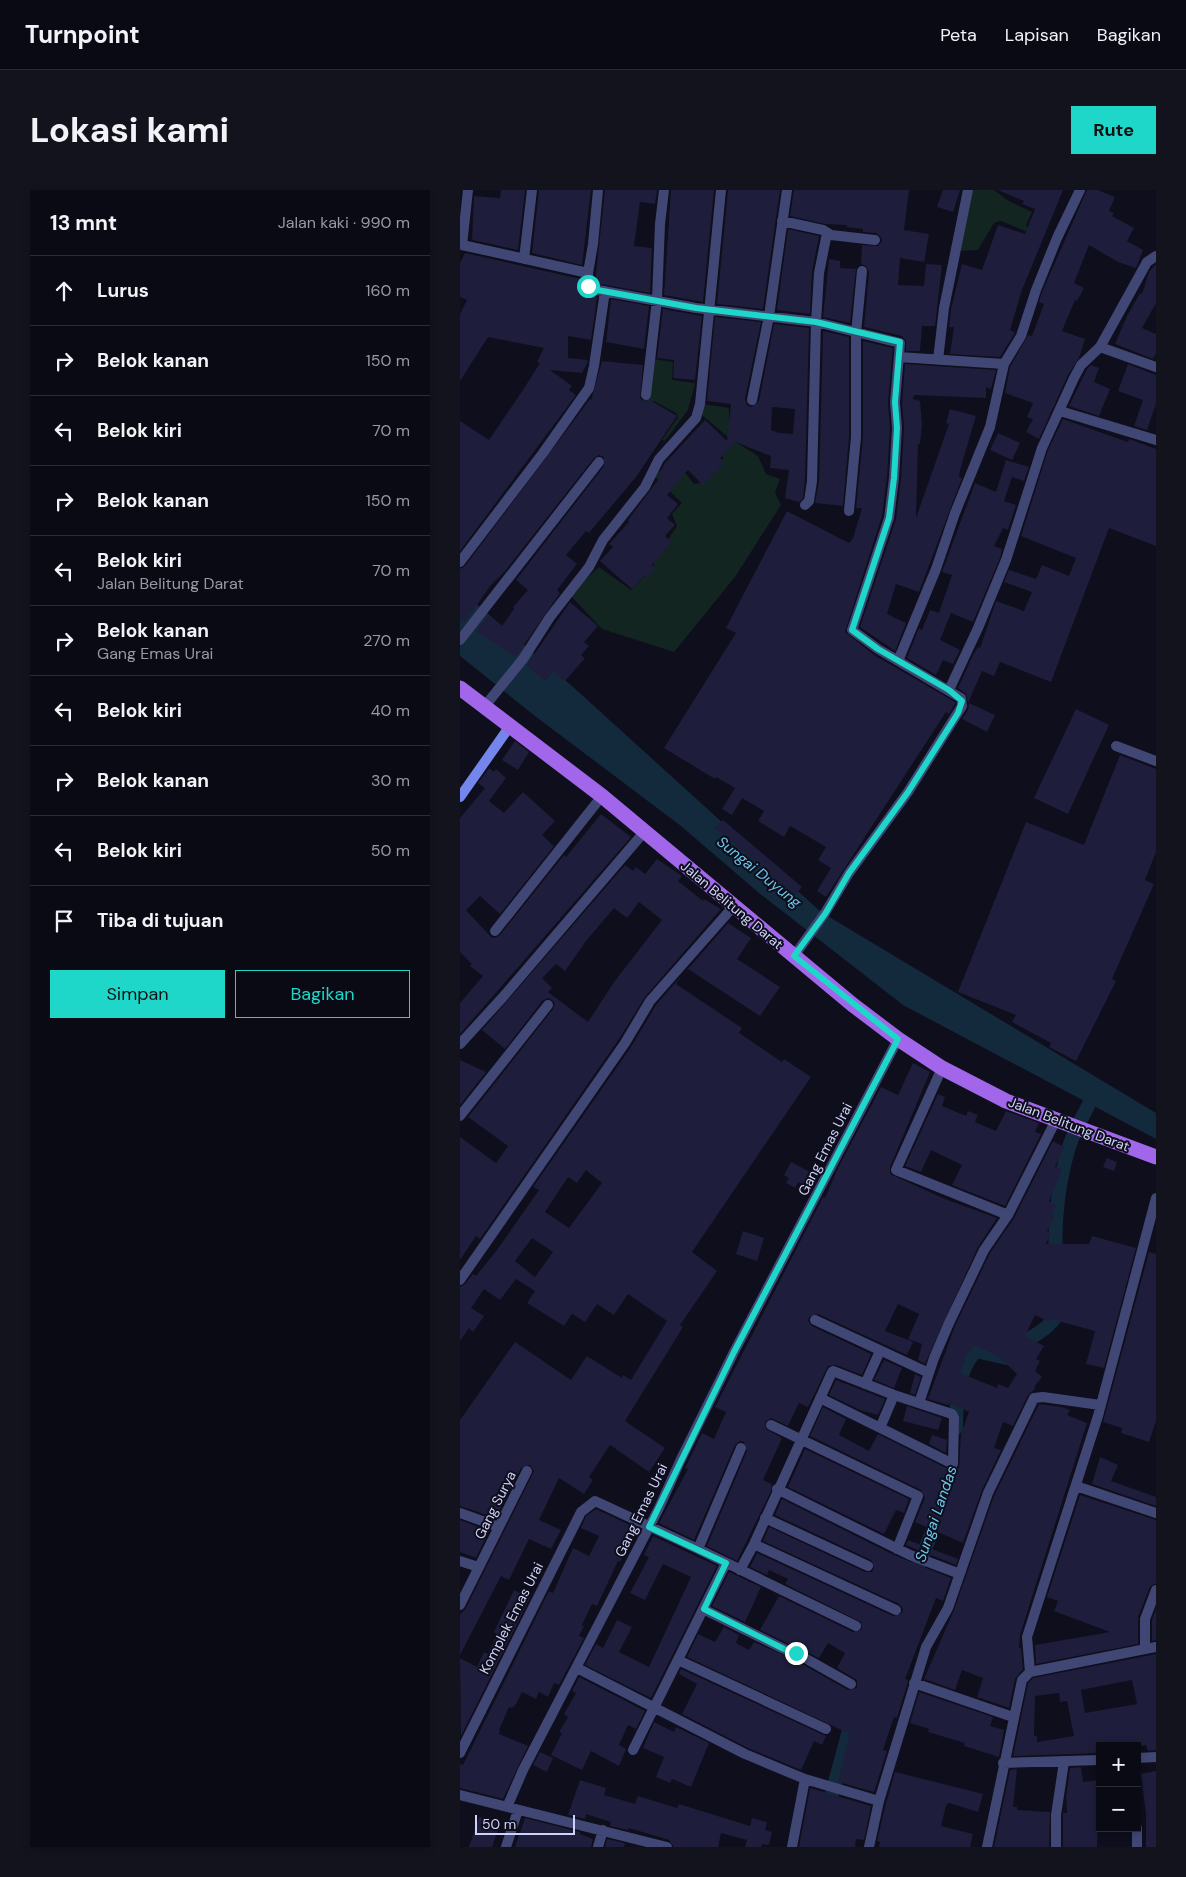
<!DOCTYPE html>
<html lang="id">
<meta charset="utf-8">
<style>
:root{--surface:#0a0a15;--page:#13131e;--text:#f1f3f6;--muted:#999aa0;--line:#2a2b34;--accent:#1ed7c9}
body{margin:0;font-family:"DM Sans",sans-serif;background:var(--page);color:var(--text)}
.controls{position:absolute;right:15px;bottom:15px;display:grid;overflow:hidden;border-radius:0px;box-shadow:0 2px 8px #0003}
.controls button{width:45px;height:45px;display:grid;place-items:center;padding:0;border:0;border-bottom:1px solid var(--line);background:var(--surface);color:var(--text);font:25px sans-serif}
.scale{position:absolute;left:15px;bottom:12px;width:100px;box-sizing:border-box;padding-left:5px;border:2px solid #d0d3f9;border-top:0;font-size:14px;line-height:18px;white-space:nowrap;color:#d0d3f9;-webkit-text-stroke:4px #0e0e1c;paint-order:stroke}
.stop{position:absolute;width:15px;height:15px;margin:-11px;border:4px solid #1ed7c9;border-radius:50%;background:#fff}
.stop.end{background:#1ed7c9;border-color:#fff;box-shadow:0 1px 5px #0008}
.list{margin:0;padding:0;list-style:none}
h2{display:flex;justify-content:space-between;align-items:center;height:65px;margin:0;padding:0 20px;font-size:21px}
h2 small{font-size:16px;font-weight:400;color:var(--muted)}
.list li{display:grid;grid-template-columns:32px 1fr auto;gap:15px;align-items:center;box-sizing:border-box;height:70px;padding:0 20px;border-top:1px solid var(--line)}
.list b{display:block;font-size:19px;white-space:nowrap}
.list p{margin:0;font-size:16px;white-space:nowrap;color:var(--muted)}
.list em{font-size:16px;font-style:normal;color:var(--muted)}
.actions{display:flex;gap:10px;padding:15px 20px}
.actions a{flex:1;padding:11px 0;border:1px solid var(--accent);border-radius:0px;text-align:center;font-size:18px;color:var(--accent)}
.actions .main{background:var(--accent);color:#111}
.icon{flex:none;width:28px;height:28px;fill:none;stroke:currentColor;stroke-width:2;stroke-linecap:round;stroke-linejoin:round}
.map{position:relative;flex:none;width:696px;height:1657px;overflow:hidden;border-radius:0px}
header{display:flex;align-items:center;gap:30px;box-sizing:border-box;height:70px;padding:0 25px;background:var(--surface);border-bottom:1px solid var(--line)}
header strong{font-size:24px}
nav{display:flex;gap:28px;margin-inline-start:auto;font-size:18px}
.intro{display:flex;align-items:center;justify-content:space-between;box-sizing:border-box;height:120px;padding:0 30px}
h1{margin:0;font-size:35px}
.button{padding:12px 22px;border-radius:0px;background:var(--accent);color:#111;font-size:18px;font-weight:700}
main{display:flex;gap:30px;padding:0 30px}
aside{flex:1;background:var(--surface);border-radius:0px;box-shadow:0 2px 8px #0003}
.map>svg:first-child{display:block}
.green{fill:#122521}
.water{fill:#132a3c}
.lines{fill:none;stroke-linecap:round;stroke-linejoin:round}
.canal{stroke:#132a3c;stroke-width:14}
.building{fill:#1e1d3b;fill-rule:evenodd}
.street{stroke:#404775;stroke-width:10}
.secondary{stroke:#7486ec;stroke-width:10}
.primary{stroke:#a166ea;stroke-width:15}
.route{stroke:#1ed7c9;stroke-width:6}
.labels{text-anchor:middle;stroke-width:4;stroke-linejoin:round;paint-order:stroke}
.street-label{font-size:14px;fill:#d0d3f9;stroke:#0e0e1c}
.water-label{font-size:15px;font-style:italic;fill:#6cc6eb;stroke:#0e0e1c}
</style>
<header>
<strong>Turnpoint</strong>
<nav><a>Peta</a><a>Lapisan</a><a>Bagikan</a></nav>
</header>
<div class="intro"><h1>Lokasi kami</h1><a class="button">Rute</a></div>
<main>
<aside>
<h2>13 mnt<small>Jalan kaki · 990 m</small></h2>
<ul class="list">
<li><svg class="icon" aria-label="ahead" viewBox="0 0 24 24"><path d="M12 20V5M6 11l6-6 6 6"/></svg><div><b>Lurus</b></div><em>160 m</em></li>
<li><svg class="icon" aria-label="right" viewBox="0 0 24 24"><path d="M7 20v-9h11M14 6l5 5-5 5"/></svg><div><b>Belok kanan</b></div><em>150 m</em></li>
<li><svg class="icon" aria-label="left" viewBox="0 0 24 24"><path d="M17 20v-9H6M10 6l-5 5 5 5"/></svg><div><b>Belok kiri</b></div><em>70 m</em></li>
<li><svg class="icon" aria-label="right" viewBox="0 0 24 24"><path d="M7 20v-9h11M14 6l5 5-5 5"/></svg><div><b>Belok kanan</b></div><em>150 m</em></li>
<li><svg class="icon" aria-label="left" viewBox="0 0 24 24"><path d="M17 20v-9H6M10 6l-5 5 5 5"/></svg><div><b>Belok kiri</b><p>Jalan Belitung Darat</p></div><em>70 m</em></li>
<li><svg class="icon" aria-label="right" viewBox="0 0 24 24"><path d="M7 20v-9h11M14 6l5 5-5 5"/></svg><div><b>Belok kanan</b><p>Gang Emas Urai</p></div><em>270 m</em></li>
<li><svg class="icon" aria-label="left" viewBox="0 0 24 24"><path d="M17 20v-9H6M10 6l-5 5 5 5"/></svg><div><b>Belok kiri</b></div><em>40 m</em></li>
<li><svg class="icon" aria-label="right" viewBox="0 0 24 24"><path d="M7 20v-9h11M14 6l5 5-5 5"/></svg><div><b>Belok kanan</b></div><em>30 m</em></li>
<li><svg class="icon" aria-label="left" viewBox="0 0 24 24"><path d="M17 20v-9H6M10 6l-5 5 5 5"/></svg><div><b>Belok kiri</b></div><em>50 m</em></li>
<li><svg class="icon" aria-label="arrive" viewBox="0 0 24 24"><path d="M6 21V4h12l-3 4 3 4H6"/></svg><div><b>Tiba di tujuan</b></div></li>
</ul>
<div class="actions"><a class="main">Simpan</a><a>Bagikan</a></div>
</aside>
<div class="map">
<svg width="696" height="1657" viewBox="0 0 696 1657">
<rect width="100%" height="100%" fill="#0e0e1c"/>
<path class="green" d="M510 0H534L547 10 572 22 566 35 570 41 577 46 541 31 534 33 518 60 494 61Z
M193 169 213 172 212 190 235 193 228 220 205 251 202 250 218 227 216 223 194 211 182 218Z
M243 214 269 218C268 231 273 239 274 251L298 266 306 284 320 289 315 303 321 315 275 387 214 462 142 439 109 404 139 377 171 400 194 376V370L217 336 212 324 222 313 195 287 198 281 226 284 234 294 240 293 261 273 263 268 260 263 269 248 236 220Z"/>
<path class="water" d="M0 400 112 496 361 722 696 923V949L443 815 299 703 221 636 75 526 0 466Z"/>
<g class="lines">
<path class="canal" d="M596 1072C594 1033 598 992 610 954 616 937 627 919 635 902
M496 1238C496 1212 497 1180 516 1161L547 1168C557 1148 590 1147 602 1115
M456 1381 480 1323
M373 1657 370 1619 372 1603 393 1526"/>
</g>
<path class="building" d="M41 0H65L58 60 12 50 14 6 40 8Z
M79 0H131L122 75 72 63Z
M145 0H197L195 14 180 12 174 56 192 58 190 103 135 93Z
M211 0H254L243 112 204 105Z
M268 0H320L303 119 257 114Z
M334 0H449L444 40 469 44 464 72 440 68 438 95 464 96 466 74 482 75 475 136H462L460 161H446V151L442 146 404 137 409 82 406 76 401 74 402 55 418 56 422 51 421 47 416 43 403 42V39L386 37 387 35 365 34 330 26Z
M483 0H500L493 22 477 17Z
M538 0H603L562 100 550 140 555 143 540 167 490 164 494 137H489L491 119 502 74 522 80 538 35 565 44 575 19 562 14 564 11Z
M627 0H638L655 7 649 21 654 23 652 26 674 38 667 51 683 60 676 78 658 72 629 55 614 93 624 98 617 111 615 110 602 141 625 149 619 168 608 185 579 249 566 242 573 229 567 227 573 213 545 203 550 177 568 145 572 146 584 114 579 112 582 102Z
M328 39 359 46 352 82 350 124 317 120Z
M5 63 121 89 124 101 137 107 131 150 108 146V168L128 170 127 174 122 183 90 180 112 196 109 200 116 205 0 361V231L29 250 63 200 80 173 77 172 84 158 28 147 0 191V124L7 110 0 107V73Z
M369 69 380 71V78L396 79 390 133 363 127Z
M696 74V113L682 138 696 144V163L693 169 655 154 667 126 680 103 682 104 689 82Z
M151 109 189 116 184 159 146 152Z
M203 119 242 126 235 190 213 188 214 170 197 168Z
M255 127 301 132 285 209 287 215 291 217 299 211 314 134 349 138 345 290 343 308 339 312 325 308 329 280 310 278 311 266 275 252 260 268 265 273 243 295 228 280 207 305 218 314 207 328 215 335 205 346 212 352 192 375 196 378 187 388 184 386 172 399 140 371 153 357 149 354 169 332 168 330 201 286 199 284 205 273 245 230 267 251 271 214 247 211ZM312 217 335 219 333 244 319 243 311 240Z
M363 141 389 147V247L383 316 355 313 359 291Z
M403 151 433 158 428 212 430 238 427 287 422 326 385 442 414 465 495 512V514L489 524 486 522 366 707 357 701 371 678 358 670 366 657 330 636 324 647 298 631 304 621 282 608 272 625 262 619 275 598 256 587 255 589 204 558 276 443 266 438 327 321 389 353 393 348 402 318H396L403 247Z
M142 171 183 175 180 208 185 212 190 210 217 226 176 287 129 343 126 341 106 365 117 374 97 400 100 403 57 465 54 466 16 441 28 426 42 436 54 419 53 417 68 400 56 390 144 276V267L139 265 134 268 45 381 31 395 4 433 0 430V379L5 376 130 209 131 210Z
M445 174 536 180 531 199 526 197V208L454 205 453 209 460 211 462 235 460 254H458L456 328 489 234 486 233 490 219 516 226 500 280 499 287 502 288 459 402 436 394 427 424 446 433 435 461 400 437 436 329 441 288 444 238 442 212Z
M668 174 696 185V214L687 240 674 236 683 210 658 201Z
M631 175 639 178 634 192 650 199 639 226 609 216 627 179Z
M603 229 668 252 669 249 696 259V356L649 338 591 492 540 472 534 486 522 481 508 513 506 504 498 498 513 465 518 457 520 458 536 411 564 421 572 402 544 392 549 380 576 389 582 375 609 386 616 368 561 346 588 260Z
M538 243 560 253 552 270 530 260Z
M546 270 569 277 564 291 552 287 544 311 556 315 548 340 543 338 534 356 542 359 540 368 513 432 491 423 480 450 500 460 493 474 483 470 476 485 447 468 459 438 462 440 470 420 479 423 492 385 482 382 515 293 536 302Z
M110 412 138 436 124 452 129 456 121 465 125 468 105 491 94 481 85 491 67 475Z
M509 513 535 525 527 542 502 529 508 520Z
M616 519 649 535 608 624 574 608Z
M55 551 69 562 58 580 42 570Z
M660 565 696 579V662L685 690 694 694 652 789 656 791 616 871 589 857 591 853 552 832 556 825 498 802 566 632 624 655Z
M29 578 34 582 36 579 46 588 29 611 44 623 63 602 95 631 82 645 94 656 40 724 20 706 6 720 31 747 35 748 40 745 104 665 106 667 141 624 171 647 0 844V813L23 786 10 776 12 774 0 762V628L25 598 18 593Z
M263 630 342 697 335 705 255 638Z
M197 669 222 686 218 691 243 711 244 709 261 719 185 807 159 849 20 1049 16 1046 0 1070V947L36 973 48 956 8 927 93 819 95 813 89 808 83 810 45 859 22 840 165 675 173 681 176 677 185 684ZM179 712 202 730 154 792 128 832 88 802 92 798 82 788 96 774 105 781 126 751 154 718 167 728Z
M268 733 291 748 277 769 320 797 300 826 228 779Z
M223 784 216 794 282 838 279 843 322 872 324 869 351 887 232 1062 257 1081 220 1135 223 1137 165 1231 205 1258 189 1282 150 1255 129 1287 133 1290 124 1304 99 1288 79 1330 101 1340 91 1359 69 1349 49 1390 41 1386 0 1465V1425L6 1418 74 1281 70 1275 61 1278 36 1328 0 1316V1230L55 1152 111 1190 127 1166 162 1188 163 1185 171 1190 207 1131 168 1104 154 1125 137 1114 125 1132 112 1124 104 1136 67 1113 75 1101 56 1089 40 1110 24 1099 11 1118 24 1126 13 1142 9 1138 0 1151V1097L5 1094 13 1084 16 1086 37 1060 79 1000 73 997 171 857 196 815ZM126 980 142 993 109 1038 85 1022 108 987 117 993ZM72 1048 93 1062 75 1087 55 1071Z
M0 870 26 882 0 915Z
M453 873 470 882 430 977V984L485 1009 537 1028 518 1057 465 1174 458 1170 462 1154 448 1149 459 1124 438 1114 425 1141 453 1152 447 1165 358 1124 349 1127 348 1131 352 1136 411 1164 402 1185 376 1175 368 1176 348 1217 339 1213 328 1236 311 1228 305 1232 306 1239 322 1248 303 1290 312 1294 311 1301 277 1371 247 1356 287 1261 284 1252 280 1251 275 1255 234 1350 199 1333 228 1279 225 1278 242 1243 254 1249 266 1222 255 1217 363 1007 365 1008 379 976 421 897 438 905Z
M478 904 485 907 482 916 506 926 508 921 518 925 515 932 536 941 546 921 579 933 575 942 581 944 545 1016 492 995 502 975 471 960 461 982 445 976Z
M593 951 604 957 595 977 602 979 589 1011 596 1015 592 1024 595 1025 587 1041 591 1043 586 1054H629L632 1046 676 1058 644 1178 626 1174 635 1141 591 1129 590 1132 575 1125 565 1146 584 1156 576 1169 580 1171 575 1181 582 1187 574 1197 576 1198 568 1205 553 1236 543 1232 534 1258 541 1260 522 1300 503 1353 455 1332 465 1308 461 1300 350 1246 363 1217 386 1229 379 1245 409 1261 418 1244 490 1280 499 1278 501 1244 509 1222 489 1213 488 1215 468 1209 495 1136 530 1063 554 1028ZM514 1155 538 1166 557 1184 548 1198 538 1194 537 1198 500 1183 508 1161 510 1162Z
M647 968 657 972 654 981 643 977Z
M331 972 354 984 347 997 338 992 335 998 326 993 329 988 324 985Z
M283 1041 304 1048 297 1071 276 1064Z
M689 1062 696 1064V1231L689 1252 661 1243 662 1238 643 1232Z
M424 1170 442 1178 434 1198 414 1190Z
M455 1184 461 1187 455 1205 450 1203Z
M376 1190 425 1209 418 1225 400 1220 369 1205Z
M579 1214 602 1217 610 1220 607 1225 627 1233 560 1445 559 1458H561L563 1479 555 1489 549 1518 517 1507 523 1488 502 1480 495 1500 464 1489 494 1420 534 1306Z
M447 1216 482 1228 478 1240 443 1231Z
M472 1245 487 1250 486 1263 469 1254Z
M345 1259 449 1309 444 1323 436 1320 424 1344 328 1297Z
M640 1267 658 1275 651 1291 696 1307V1316L632 1294Z
M620 1305 696 1330V1393L690 1397 678 1427V1454L576 1474 575 1455 650 1442 594 1421 598 1411 587 1407Z
M322 1309 434 1365 491 1388 483 1411 476 1408 445 1489 448 1490 447 1495 437 1528 434 1527 423 1560 427 1561 414 1602 378 1592 390 1544 227 1467 238 1444 255 1452 264 1437 279 1445 276 1453 289 1460 294 1452 333 1469 388 1500 397 1498V1490L377 1478 385 1463 368 1453 359 1468 300 1440 319 1406 393 1442 402 1439 401 1432 325 1394 328 1389 309 1380 307 1385 290 1377 297 1363 433 1426 442 1423 443 1419 439 1414 303 1351 309 1337 405 1382H412L414 1378 411 1370 315 1325Z
M136 1319 172 1336 164 1353 168 1354 160 1372 158 1371 137 1416 132 1414 122 1435 124 1436 119 1446 124 1448 99 1495 94 1493 88 1507 79 1502 76 1509 62 1502 56 1514 52 1518 49 1517 39 1540 40 1541 39 1544 68 1556 43 1609 0 1598V1574L3 1575 89 1401 93 1403 113 1358 129 1366 139 1346 121 1338 126 1326Z
M0 1330 29 1341 16 1368 0 1362Z
M193 1346 257 1376 191 1508 125 1475 136 1454 143 1458 157 1430 172 1437 159 1462 189 1477 231 1387 203 1374 185 1410 170 1403 189 1367 184 1365Z
M448 1350 498 1369 496 1375 446 1355Z
M269 1382 301 1397 285 1432 252 1416Z
M54 1400 70 1408 1 1546 0 1468 17 1477 24 1462 28 1464 37 1444 34 1442Z
M696 1419V1450L692 1451V1430Z
M696 1464V1560L688 1561 686 1555 677 1557 640 1556 639 1563 553 1566 568 1493 573 1488ZM672 1490 677 1514 625 1523 621 1500ZM599 1503 600 1512 607 1511 614 1546 577 1552V1546H574L575 1506Z
M221 1479 366 1546 362 1555 354 1551 341 1580 288 1558 222 1524 237 1494 219 1484Z
M119 1487 185 1521 176 1539 168 1535 159 1555 166 1559 159 1576 131 1561 122 1580 91 1565 102 1543 99 1542 108 1527 104 1524 116 1503 112 1501Z
M459 1502 533 1527 530 1536 544 1540 539 1567 504 1556 505 1553 468 1542 469 1539 450 1533Z
M194 1532 214 1542 216 1537 249 1553 231 1597 212 1589 210 1593 196 1587 204 1567 183 1558Z
M80 1562 93 1568 87 1582 73 1575Z
M621 1577 623 1592 639 1590 637 1657H603V1623H607L606 1607 610 1578Z
M557 1579 553 1617H557V1620L590 1622 589 1657H534L550 1580Z
M696 1581V1657H686V1624L681 1584Z
M435 1582 523 1604 518 1622 489 1613 486 1615 481 1636 513 1644 510 1657H419L420 1652 417 1651 426 1613Z
M120 1590 146 1598 144 1605 175 1614 178 1606 217 1618 219 1614 290 1636 292 1628 307 1632 305 1640 312 1642 309 1655 302 1654 301 1657H285L287 1650 261 1643 258 1657H214L209 1650 169 1638 168 1640 150 1636 151 1632 126 1624 125 1629 108 1625Z
M350 1598 411 1616 404 1650 396 1649 395 1657H339Z
M19 1627 40 1634 32 1657H9Z
M65 1628 120 1642V1644L133 1649 131 1657H55Z
M147 1649 165 1653 164 1657H145Z"/>
<g class="lines">
<path class="street" d="M8 0 2 55 128 83V96L132 99 236 118 356 132 440 153 435 212 437 238 434 288 429 328 392 440 418 459 501 508 502 516 448 602 389 683 365 723 334 766
M322 31 363 40 371 45 415 50
M64 69 72 0
M128 83 133 54 138 0
M640 157 696 177
M439 167 544 174
M478 170 484 118 508 0
M186 205 197 110 200 34 204 0
M292 210 309 126 327 0
M600 221 696 250
M345 315 349 311 352 291 356 132 359 83 367 43
M389 321 396 247V143L402 81
M0 372 83 263 129 198 134 176 145 101
M0 450 139 272
M438 471 476 379 495 323 530 237 544 174 561 146 576 100 597 48 620 0
M489 500 518 438 546 370 582 258 614 188 621 175 640 157 687 72 696 66
M24 517 63 469 90 427 129 377 143 350 185 297 199 269 236 228 240 214 261 0
M656 556 696 571
M35 741 142 606
M0 854 43 807 185 641
M482 878 436 980 548 1025
M0 926 88 815
M0 1090 165 853 190 811 273 717
M355 1130 469 1183
M405 1194 420 1161
M459 1213 474 1168 489 1133 524 1060 548 1025 596 930
M311 1235 458 1306 437 1359
M420 1238 434 1205
M616 1296 696 1323
M317 1299 450 1365 500 1384
M0 1323 39 1337
M305 1328 408 1376
M294 1354 436 1420
M238 1359 281 1258
M0 1371 18 1377
M280 1380 294 1354 372 1182 373 1181 434 1205 492 1224 494 1228 493 1274 360 1208
M0 1415 67 1281
M243 1419 328 1461 336 1463 391 1494
M685 1459V1429L696 1400
M218 1470 366 1539
M117 1478 285 1564 345 1589 419 1611
M570 1482 696 1457
M454 1493 553 1527
M173 1560 266 1373
M0 1563 121 1322 135 1311 238 1359 396 1436
M677 1568 696 1567
M543 1573 640 1570
M0 1605 207 1657
M47 1617 63 1580 199 1318 221 1269 274 1162 438 849
M677 1638V1657
M46 1657 58 1620
M138 1657 143 1640
M332 1657 345 1589
M409 1657 419 1611 466 1457 488 1418 528 1303 574 1208 583 1207 640 1215
M527 1657 562 1490 570 1482 567 1447 638 1226 696 1008
M596 1657V1625L604 1572"/>
<path class="secondary" d="M0 607 50 536"/>
<path class="primary" d="M0 498 142 606 393 815 438 849 482 878 546 911 696 967"/>
</g>
<g class="lines">
<path class="route" d="M128 96 132 99 236 118 356 132 440 152 435 212 437 238 434 288 429 328 392 440 418 459 489 500 502 511 498 523 448 602 389 683 365 724 334 766 438 849 274 1162 189 1337 266 1373 244 1419 328 1461 336 1463"/>
</g>
<g class="labels">
<g class="street-label">
<text transform="translate(272 715) rotate(40)" y="5">Jalan Belitung Darat</text>
<text transform="translate(609 934) rotate(21)" y="5">Jalan Belitung Darat</text>
<text transform="translate(365 959) rotate(-63)" y="5">Gang Emas Urai</text>
<text transform="translate(35 1315) rotate(-63)" y="5">Gang Surya</text>
<text transform="translate(181 1320) rotate(-64)" y="5">Gang Emas Urai</text>
<text transform="translate(51 1428) rotate(-63)" y="5">Komplek Emas Urai</text>
</g>
<g class="water-label">
<text transform="translate(299 682) rotate(39)" y="5">Sungai Duyung</text>
<text transform="translate(476 1324) rotate(-71)" y="5">Sungai Landas</text>
</g>
</g>
</svg>
<div class="controls">
<button>+</button>
<button>−</button>
</div>
<div class="scale">50 m</div>
<div class="stop" style="left:128px;top:96px"></div>
<div class="stop end" style="left:336px;top:1463px"></div>
</div>
</main>
